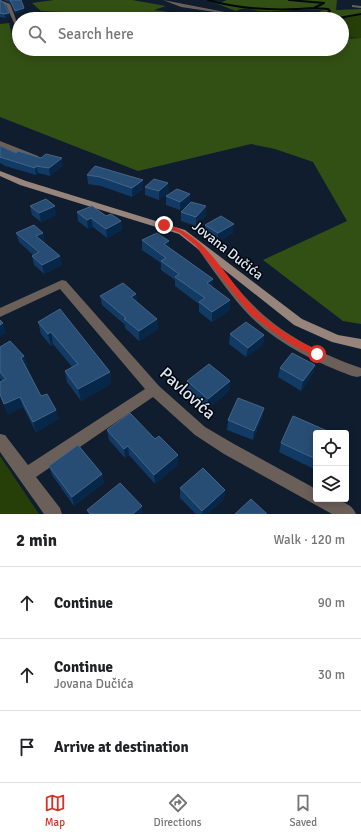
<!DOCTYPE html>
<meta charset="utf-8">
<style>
:root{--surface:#fff;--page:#f2f2f2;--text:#202124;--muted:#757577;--line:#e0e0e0;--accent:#d93025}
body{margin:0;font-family:Signika,sans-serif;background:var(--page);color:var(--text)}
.controls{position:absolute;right:12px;bottom:12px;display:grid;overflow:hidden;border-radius:4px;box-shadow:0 2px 10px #0003}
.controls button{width:36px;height:36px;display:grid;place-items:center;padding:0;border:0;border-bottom:1px solid var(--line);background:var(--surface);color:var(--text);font:20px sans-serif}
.stop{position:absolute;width:12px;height:12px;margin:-9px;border:3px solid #d93025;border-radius:50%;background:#fff}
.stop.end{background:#d93025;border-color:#fff;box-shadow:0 1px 4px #0008}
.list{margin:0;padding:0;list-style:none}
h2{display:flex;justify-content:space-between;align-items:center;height:52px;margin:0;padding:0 16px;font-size:17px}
h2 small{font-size:13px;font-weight:400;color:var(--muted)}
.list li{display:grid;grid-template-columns:26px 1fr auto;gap:12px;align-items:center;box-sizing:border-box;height:72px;padding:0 16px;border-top:1px solid var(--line)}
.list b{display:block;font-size:15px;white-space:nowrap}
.list p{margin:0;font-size:13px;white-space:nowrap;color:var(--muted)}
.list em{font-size:13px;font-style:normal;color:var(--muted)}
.icon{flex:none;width:22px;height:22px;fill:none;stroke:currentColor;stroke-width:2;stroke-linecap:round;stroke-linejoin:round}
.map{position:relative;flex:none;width:361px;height:514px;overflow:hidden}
.search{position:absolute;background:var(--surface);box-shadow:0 2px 10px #0003;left:12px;right:12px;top:12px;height:44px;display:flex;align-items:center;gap:10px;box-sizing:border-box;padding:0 14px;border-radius:22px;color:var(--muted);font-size:15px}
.sheet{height:268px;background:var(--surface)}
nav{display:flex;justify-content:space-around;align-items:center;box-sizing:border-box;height:56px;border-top:1px solid var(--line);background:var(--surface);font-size:11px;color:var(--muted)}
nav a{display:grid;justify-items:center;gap:2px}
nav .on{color:var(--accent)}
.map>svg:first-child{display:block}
.green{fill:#263f09}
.forest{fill:#335014}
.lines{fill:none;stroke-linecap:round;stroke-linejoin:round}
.stream{stroke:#01080a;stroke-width:2}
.street{fill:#6b5f59;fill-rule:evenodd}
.secondary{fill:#97857c;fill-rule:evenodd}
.wall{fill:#113a65}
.shaded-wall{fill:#072748}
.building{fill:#284d74;stroke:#446588}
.route{fill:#d93025}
.labels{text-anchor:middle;stroke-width:3;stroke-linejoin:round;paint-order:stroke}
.street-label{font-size:14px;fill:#dfe9f5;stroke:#03070e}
.near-street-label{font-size:17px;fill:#dfe9f5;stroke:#03070e}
</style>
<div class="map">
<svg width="361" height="514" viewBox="0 0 361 514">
<rect width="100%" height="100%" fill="#0f1d2e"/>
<path class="green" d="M361 15V38L342 37 349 35 342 32V19Z
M0 456 39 514H0Z"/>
<path class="forest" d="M54 0H132L166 6 154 10 203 17 222 13 261 19H65L61 12 41 11 32 3Z
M207 0 222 2 227 0H337L336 10 361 9V15C344 19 330 21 314 14L323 10C304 8 283 12 264 11 254 11 244 6 236 11Z
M9 23 15 47H19V49H342V39L361 38V324L343 321 263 260 347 221 313 162 275 149 251 144 138 171 0 117V24Z"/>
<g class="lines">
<path class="stream" d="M208 0C243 10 278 11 314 8
M289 0 324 3 314 8 328 9 330 11 323 15 325 18 333 19 361 14"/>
<path class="street" d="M0 0 10 4C16 18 18 25 19 39L13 36 14 23 6 5 0 2Z
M163 0 230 13 228 14 181 7Z
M352 5 361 6V8L352 7Z
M0 141 38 156 39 158 38 160H32L0 146Z
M201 244 204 245C221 267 237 290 257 309 286 337 324 355 361 368V376L357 377 352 376C315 362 276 343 248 314 229 294 214 271 198 249L196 247 198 245Z
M62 280 66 281 159 386 205 427 234 444 316 489V499C330 499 350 499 356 514H332L224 454 195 435 153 397 36 477 60 508 62 514H44L0 452V434L5 435 28 465 145 389 60 289 0 317V308Z"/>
<path class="secondary" d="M0 171 26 181 185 230 302 319 338 335 361 339V349L332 342 294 325 179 234 20 185 0 176Z"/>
</g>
<path class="wall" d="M0 0 9 13V16L5 18 0 17Z
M3 0H21L24 11 16 14 11 3Z
M0 146 16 153 63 165 50 176 38 173 36 175 5 166 0 163Z
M87 175 143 180V189L132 197 101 186 88 184Z
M145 187 169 192 159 200 145 195Z
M190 194V203L180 210 166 205V196Z
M30 206 56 215 41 222 32 215Z
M77 212 106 216 121 221 122 230 107 238 93 227 88 229 78 221Z
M181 212 206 215 196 226 181 221Z
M205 225 233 233 218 242 205 234Z
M16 233H43L45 242 44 243 62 265 44 274 34 265 32 256 33 255 19 242Z
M142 240 169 247 213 288 230 310 212 322 199 312V304L175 286V280L161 270V263L142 250Z
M136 294 137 303 157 319 158 329 139 341 125 328V325L102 305 100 296Z
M38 322 110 372 111 384 81 401 67 382 65 371 72 367 53 344 51 346 41 334Z
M230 334 264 335 263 345 246 357 229 344Z
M0 347 24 356 27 365 26 366 41 396 59 419 36 432 23 407 8 414 0 396V382L2 381 0 378Z
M315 365 312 375 301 391 278 377 280 368Z
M187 381H230L229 391 207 409 187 391Z
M264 408 262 418 253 440 227 430 228 420Z
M107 430 178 465 155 484 129 455 125 458 109 440Z
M316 433V470L279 452 281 443Z
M49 466 102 474 104 483 74 506 52 475Z
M180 488 225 490 224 499 208 514H196L180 498Z"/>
<path class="shaded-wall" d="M24 8V11L16 14 15 11Z
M9 13V16L5 18 4 14Z
M62 158 63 165 50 176 49 168Z
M36 166 38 173 36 175 35 168Z
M143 180V189L132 197V188Z
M168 183 169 192 159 200V191Z
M190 194V203L180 210V202Z
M55 206 56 215 41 222 39 213Z
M206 206V215L196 226V217Z
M91 218 93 227 88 229 87 220Z
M121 221 122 230 107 238 106 229Z
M234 224 233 233 218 242V233Z
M43 233 45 242 38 245 36 236Z
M169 241V250L164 244Z
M60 256 62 265 44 274 42 265Z
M213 279V289L207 283Z
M136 294 137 304 131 297Z
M230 300V310L212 322V312Z
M157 319 158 329 139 341V331Z
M3 323 6 333 0 336V325Z
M51 332 53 344 51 346 48 334Z
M264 335 263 345 246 357 248 348Z
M24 356 27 365 24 367 21 358Z
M315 365 312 375 301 391 303 381Z
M110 372 111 384 81 401 78 389Z
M230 381 229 391 207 409 208 399Z
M20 397 23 407 8 414 4 404Z
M264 408 262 418 253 440 254 431Z
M56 410 59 419 36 432 33 422Z
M128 446 129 455 125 458 124 449Z
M178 455V465L155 484 154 475Z
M102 474 104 483 74 506 72 497Z
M225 490 224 499 208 514H202V511Z
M142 506V514H133Z"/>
<path class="building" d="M0 0 4 3 9 13 4 14 0 13Z
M10 0H21L24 8 15 11Z
M0 146 16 153 18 151 41 158 46 154 62 158 49 168 36 166 35 168 0 157Z
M95 166 143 180 132 188 100 177 87 175Z
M154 179 168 183 159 191 145 187Z
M177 189 190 194 180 202 166 196Z
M46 199 55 206 39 213 30 206Z
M191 202 206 206 196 217 181 212Z
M92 206 106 216 111 214 121 221 106 229 91 218 87 220 77 212Z
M221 216 234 224 218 233 205 225Z
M34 225 43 233 36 236 60 256 42 265 32 256 39 252 16 233Z
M157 233 169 241 164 244 213 279 207 283 230 300 212 312 199 302 205 298 175 277 179 274 161 261 166 258 142 240Z
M123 283 136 294 131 297 157 319 139 331 124 319 126 318 100 296Z
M60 309 110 372 78 389 65 371 78 364 51 332 48 334 38 322Z
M0 320 3 323 0 325Z
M246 322 264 335 248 348 230 334Z
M10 341 24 356 21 358 41 396 47 394 56 410 33 422 20 397 4 404 0 394V382L6 379 0 372V347Z
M292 353 315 365 303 381 280 368Z
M209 364 230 381 208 399 187 381Z
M238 398 264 408 254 431 228 420Z
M130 413 155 439 159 436 178 455 154 475 128 446 124 449 107 430Z
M293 416 332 433H316V459L281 443Z
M78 445 102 474 72 497 49 466Z
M203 468 225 490 202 511 180 488Z
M120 483 142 506 133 514H90L87 510Z
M251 499 267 514H235Z"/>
<path class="route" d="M164 223C208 235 226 280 256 310 273 328 298 341 320 351V356H314L289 343 251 315 196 246 180 233 162 226V224Z"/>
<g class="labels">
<g class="street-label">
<text transform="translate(228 250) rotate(38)" y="5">Jovana Dučića</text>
</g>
<g class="near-street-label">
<text transform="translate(188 393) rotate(42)" y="6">Pavlovića</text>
</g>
</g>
</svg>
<div class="controls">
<button><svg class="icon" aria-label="locate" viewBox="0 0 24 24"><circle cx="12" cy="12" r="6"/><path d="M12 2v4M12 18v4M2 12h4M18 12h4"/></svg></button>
<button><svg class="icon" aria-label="layers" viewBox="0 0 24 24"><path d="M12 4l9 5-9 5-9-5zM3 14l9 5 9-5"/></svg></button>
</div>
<div class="stop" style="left:317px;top:354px"></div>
<div class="stop end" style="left:164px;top:225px"></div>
<div class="search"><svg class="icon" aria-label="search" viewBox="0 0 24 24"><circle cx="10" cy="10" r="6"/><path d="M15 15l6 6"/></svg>Search here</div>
</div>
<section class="sheet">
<h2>2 min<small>Walk · 120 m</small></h2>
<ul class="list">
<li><svg class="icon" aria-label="ahead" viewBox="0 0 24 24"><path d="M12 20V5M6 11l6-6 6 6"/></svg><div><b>Continue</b></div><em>90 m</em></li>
<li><svg class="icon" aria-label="ahead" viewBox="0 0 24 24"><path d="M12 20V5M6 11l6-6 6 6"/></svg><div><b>Continue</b><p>Jovana Dučića</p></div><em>30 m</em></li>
<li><svg class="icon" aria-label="arrive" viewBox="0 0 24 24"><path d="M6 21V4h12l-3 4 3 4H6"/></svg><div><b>Arrive at destination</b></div></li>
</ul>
</section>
<nav>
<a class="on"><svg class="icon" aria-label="map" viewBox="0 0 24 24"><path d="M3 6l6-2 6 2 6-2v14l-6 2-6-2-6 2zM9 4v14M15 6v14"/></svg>Map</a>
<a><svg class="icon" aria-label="directions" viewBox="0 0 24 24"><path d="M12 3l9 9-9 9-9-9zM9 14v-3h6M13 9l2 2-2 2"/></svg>Directions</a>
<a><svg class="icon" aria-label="saved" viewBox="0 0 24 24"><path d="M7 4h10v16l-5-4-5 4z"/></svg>Saved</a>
</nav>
